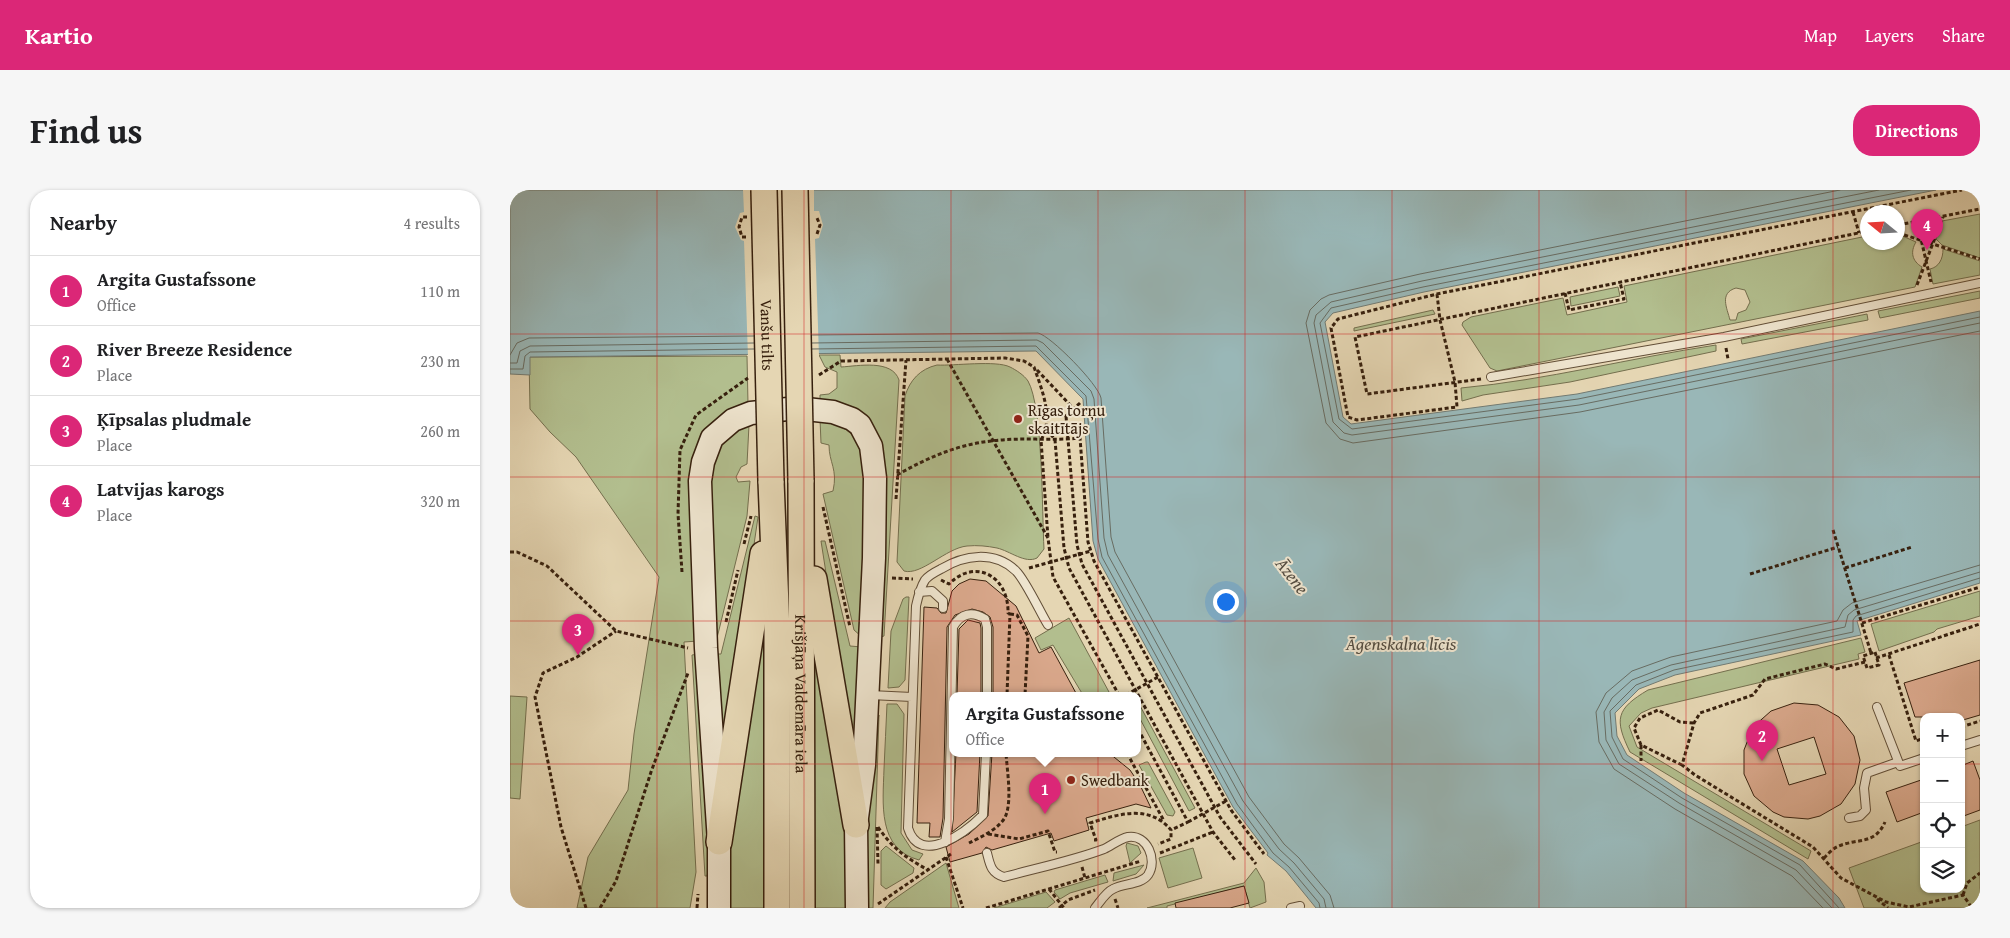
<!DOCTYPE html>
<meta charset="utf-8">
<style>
:root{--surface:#fff;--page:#f6f6f6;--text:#202124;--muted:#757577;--line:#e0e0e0;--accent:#db2777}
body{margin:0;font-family:"Gentium Book Plus",serif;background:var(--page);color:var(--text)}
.controls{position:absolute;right:15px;bottom:15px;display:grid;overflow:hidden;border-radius:10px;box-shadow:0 1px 4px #0004}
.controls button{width:45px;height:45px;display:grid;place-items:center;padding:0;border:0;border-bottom:1px solid var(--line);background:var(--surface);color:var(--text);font:25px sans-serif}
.compass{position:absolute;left:1350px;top:15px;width:45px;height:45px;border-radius:50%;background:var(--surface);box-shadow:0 1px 4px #0004;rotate:288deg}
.you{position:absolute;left:715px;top:411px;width:18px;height:18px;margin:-12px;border:4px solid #fff;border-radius:50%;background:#1a73e8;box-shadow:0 0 0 8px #1a73e833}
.badge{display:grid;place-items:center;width:32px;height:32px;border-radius:50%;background:var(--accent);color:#fff;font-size:16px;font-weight:700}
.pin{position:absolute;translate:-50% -41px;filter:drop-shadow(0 1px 2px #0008)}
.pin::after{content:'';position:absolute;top:26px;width:18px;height:15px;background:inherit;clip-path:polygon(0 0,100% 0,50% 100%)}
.popup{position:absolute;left:439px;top:502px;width:192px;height:65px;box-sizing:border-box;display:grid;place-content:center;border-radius:10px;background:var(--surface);filter:drop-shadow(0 1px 4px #0005);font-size:16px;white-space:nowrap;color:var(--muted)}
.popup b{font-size:19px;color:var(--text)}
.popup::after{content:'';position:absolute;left:50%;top:100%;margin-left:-10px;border:10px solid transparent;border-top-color:var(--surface)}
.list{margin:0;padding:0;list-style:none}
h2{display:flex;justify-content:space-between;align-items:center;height:65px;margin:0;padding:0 20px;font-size:21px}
h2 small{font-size:16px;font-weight:400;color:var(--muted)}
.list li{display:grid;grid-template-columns:32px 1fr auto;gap:15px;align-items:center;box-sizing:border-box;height:70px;padding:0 20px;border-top:1px solid var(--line)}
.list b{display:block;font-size:19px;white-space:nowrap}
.list p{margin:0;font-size:16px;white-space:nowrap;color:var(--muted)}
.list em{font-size:16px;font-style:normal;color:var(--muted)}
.icon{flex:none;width:28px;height:28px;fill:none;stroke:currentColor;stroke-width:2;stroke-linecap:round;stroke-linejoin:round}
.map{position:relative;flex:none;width:1470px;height:718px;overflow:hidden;border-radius:20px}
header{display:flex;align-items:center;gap:30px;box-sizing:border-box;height:70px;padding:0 25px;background:var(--accent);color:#fff}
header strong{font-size:24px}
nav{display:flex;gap:28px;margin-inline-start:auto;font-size:18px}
.intro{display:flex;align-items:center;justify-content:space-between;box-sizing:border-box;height:120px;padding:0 30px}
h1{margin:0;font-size:35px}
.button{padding:12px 22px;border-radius:20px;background:var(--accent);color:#fff;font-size:18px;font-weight:700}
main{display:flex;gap:30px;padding:0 30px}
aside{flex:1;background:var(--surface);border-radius:20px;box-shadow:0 1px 4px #0004}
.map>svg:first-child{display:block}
.green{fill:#b2be8e;stroke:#746f4e;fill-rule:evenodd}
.water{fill:#99b7b7;stroke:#727b73}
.pier{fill:#e5d6b3}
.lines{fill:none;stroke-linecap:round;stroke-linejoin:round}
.shore{stroke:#686c62;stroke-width:1}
.building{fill:#dba98d;stroke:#37200e;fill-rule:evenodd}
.lane-casing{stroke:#624e37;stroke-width:10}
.secondary-casing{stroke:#37200e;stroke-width:25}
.primary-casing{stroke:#37200e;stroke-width:28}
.path{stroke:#37200e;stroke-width:3;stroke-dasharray:4 2.5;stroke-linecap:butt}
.lane{stroke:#eee4ce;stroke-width:8}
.secondary{stroke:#eee4ce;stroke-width:22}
.primary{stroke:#e5d6b3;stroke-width:25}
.primary-bridge-casing{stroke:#37200e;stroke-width:28;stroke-linecap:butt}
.path-bridge{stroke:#37200e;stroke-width:3;stroke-dasharray:4 2.5;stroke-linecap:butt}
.primary-bridge{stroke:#e5d6b3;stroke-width:25}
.grid{fill:none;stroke:#d62828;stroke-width:1;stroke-opacity:0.55}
.poi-dot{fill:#8f2418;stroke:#eee4ce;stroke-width:2}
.labels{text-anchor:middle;stroke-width:4;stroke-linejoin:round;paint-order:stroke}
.street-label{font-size:16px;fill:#37200e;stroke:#eee4ce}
.poi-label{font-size:16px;fill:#37200e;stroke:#eee4ce;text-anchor:start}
.water-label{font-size:18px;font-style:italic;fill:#544d41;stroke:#eee4ce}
</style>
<header>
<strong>Kartio</strong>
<nav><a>Map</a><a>Layers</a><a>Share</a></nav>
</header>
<div class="intro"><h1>Find us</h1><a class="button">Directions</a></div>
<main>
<aside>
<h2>Nearby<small>4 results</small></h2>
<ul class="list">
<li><span class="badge">1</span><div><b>Argita Gustafssone</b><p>Office</p></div><em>110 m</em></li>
<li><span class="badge">2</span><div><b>River Breeze Residence</b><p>Place</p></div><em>230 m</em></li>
<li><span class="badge">3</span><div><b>Ķīpsalas pludmale</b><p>Place</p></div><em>260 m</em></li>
<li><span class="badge">4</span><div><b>Latvijas karogs</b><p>Place</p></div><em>320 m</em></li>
</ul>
</aside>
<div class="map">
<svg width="1470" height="718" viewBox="0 0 1470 718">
<rect width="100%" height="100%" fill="#e5d6b3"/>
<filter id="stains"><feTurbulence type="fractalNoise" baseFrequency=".004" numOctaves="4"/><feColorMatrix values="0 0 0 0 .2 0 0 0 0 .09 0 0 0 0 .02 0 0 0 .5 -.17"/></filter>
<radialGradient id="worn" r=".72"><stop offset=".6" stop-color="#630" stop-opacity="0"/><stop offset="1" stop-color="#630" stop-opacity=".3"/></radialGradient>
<path class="green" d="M1470 24V68L1432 55 1426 49 1432 31Z
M1388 44 1406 52C1400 62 1402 71 1412 77L1405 97 987 181 980 178 952 135 953 132 961 127 1053 108 1057 125 1117 112 1114 96 1357 46 1358 52H1388ZM1226 98 1235 100 1240 112 1236 120 1228 123 1226 130H1220C1217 118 1209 103 1226 98Z
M1433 59 1470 71V85L1423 94 1420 79C1429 77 1433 69 1433 59Z
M1108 97 1110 106 1061 116 1060 107Z
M1470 101V108L1370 128 1368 121Z
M923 120 925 124 844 141V138Z
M1357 124 1358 130 1232 154 1231 149Z
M1206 155V161L1060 192 973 205 952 211 951 198C1037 190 1120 168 1206 155Z
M309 165H330L331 177C348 176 382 169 389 190L374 446 368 448 373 268 310 211V205L319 204 327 198V182L315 177Z
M237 166 238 214 215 223 197 239 188 451 174 452 186 682 180 718H67L78 667 118 600 124 544 149 387 66 267 40 242 20 219 19 167Z
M427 175C444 176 486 170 500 177 506 180 514 185 518 191 533 217 532 323 534 359L527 368C515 374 500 361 487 358 477 356 467 355 457 356 436 358 411 386 394 381L387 372 395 206C400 190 410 179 427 175Z
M310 229C348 239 351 253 355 289L352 447 344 440 313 304 323 301C328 279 319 273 319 255L311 253Z
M239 235 237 274 231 277 226 287 228 292 240 291 237 326 207 448C204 406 188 282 213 251 219 243 230 239 239 235Z
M245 326 248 327 213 568 203 464H211Z
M311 351H315L340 456 352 457 346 575Z
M1470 401V426L1427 439 1424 442 1369 461 1361 434Z
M396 407H399L395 490 389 497 378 498 381 441 393 409Z
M559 428 599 502 593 505H573L543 455 531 460 525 448Z
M250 442H254L256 718H219L220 641Z
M302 443 337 655V718H301Z
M1351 448 1355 462 1348 464 1349 469 1142 518 1131 523 1119 536 1127 557 1301 661 1298 669 1120 562C1104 529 1106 519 1138 500Z
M189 464 200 670 197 686H195L182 465Z
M0 506 17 507 10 609 0 608Z
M628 512 685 618 679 621 628 525Z
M377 514H387L394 524 391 643 402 660 413 664 409 670C367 659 373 613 374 579 375 557 376 536 377 514Z
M369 525 363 718H356C356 655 354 587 369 525Z
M636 572H638L665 622 663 626 657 625 629 575Z
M1470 630V718H1354L1339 678 1414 651V699H1451V637Z
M617 653 628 656 631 663 620 673 616 656Z
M376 656 404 678 403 683 376 699 371 695V661Z
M683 658 692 688 658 698 649 668Z
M436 673 449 718H375L380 712Z
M634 675 626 684 603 691 604 683Z
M746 678 754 692 756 712 740 718 734 696 657 716V718H637L734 693Z
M595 685 598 692 560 703 550 709 544 702 545 700Z
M536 702 545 712 537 718H484Z"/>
<path class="water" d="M0 0H1426L914 102 823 123 815 132 833 227 841 234 1067 204 1470 121V393L1347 431 1351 445 1165 485 1129 499 1105 523 1107 546 1117 565 1174 603 1293 671 1329 708 1335 718H806L776 681 757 665 758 663 723 617 588 369 583 351 573 209 526 161 20 167V185L0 184Z"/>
<path class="pier" d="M233 0H304V21H309L313 35 309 48 305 49 309 166 238 167 234 51 231 50 225 37 230 23 234 22Z"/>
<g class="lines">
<path class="shore" d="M1330 0 910 84 819 105 811 109 800 120 796 133 816 233 830 249 843 253 1070 222 1470 141
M1369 0 912 91 821 112 806 125 804 133 823 232 834 243 842 245 1069 215 1470 133
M1401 0 913 97 821 118 810 133 829 229 842 239 1068 209 1470 127
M302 145 528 143C541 146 588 194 591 208L601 347 605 362 739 607 774 654 789 668 820 705 824 718
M302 153 527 150 533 153 581 201 584 209 594 348 598 365 733 611 769 659 784 673 814 709 816 718
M302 159 526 156 576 206 588 349 592 367 727 614 763 663 779 677 809 713 810 718
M0 165 7 153 19 148 244 146
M0 173H7L10 161 20 156 244 153
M0 179H13L15 166 20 162 244 159
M1313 718 1282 686 1165 619 1104 579 1089 552 1086 522 1096 503 1122 481 1161 467 1327 431 1333 420 1342 413 1470 375
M1322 718 1286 680 1169 613 1109 574 1096 550 1094 522 1102 508 1122 490 1161 475 1335 437 1338 425 1344 420 1470 382
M1329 718 1290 675 1172 608 1113 569 1102 547 1100 521 1126 495 1164 480 1343 442V430L1346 426 1470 388"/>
</g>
<path class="building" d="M460 389 476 391 506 416 529 463 541 457 567 505H483V437L480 427 473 422 462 419 445 425 437 437 433 628 430 647H419L420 633H407L414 417 427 418 431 423H436L442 401 449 394Z
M458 430 470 433 471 438V505H447L449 439Z
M1470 470V525L1453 530 1452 527H1405L1394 493Z
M1284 513 1308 515 1329 527 1344 546 1350 570 1345 594 1331 614 1310 626 1298 629 1274 627 1263 622 1244 606 1234 584V560L1243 537 1261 521ZM1304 547 1316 584 1279 595 1267 559Z
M446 563H470L467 622 442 642Z
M482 563H599L620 580 630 595 641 618 626 614 576 628 579 640 544 651 541 643 482 660 476 657 472 663 440 672 436 657 459 644 478 626Z
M1463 571 1470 590V620L1451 627V576Z
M1414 589V622L1387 632 1376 602Z
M734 696 739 713 720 718H666L665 713Z"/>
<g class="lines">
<defs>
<path id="lane" d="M981 187 1214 147 1470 93
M409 402 422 401 433 411V418
M360 505 402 507
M1367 517 1390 576 1414 568
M1451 556 1470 550
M476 563 473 625C456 642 410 677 398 638L406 416C408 407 410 398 415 390 419 385 425 382 431 379 454 365 484 360 506 381 516 391 530 422 538 435
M1339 628 1350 626 1356 620 1354 598 1357 583 1388 572
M435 652 439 629 443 437C451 423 462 421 475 429L477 437V505
M477 663C480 675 481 683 494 687 527 678 562 671 594 659 601 656 609 649 618 647 637 644 648 670 638 685 631 695 613 693 603 699 596 702 590 712 585 718
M781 718 790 716"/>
<path id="secondary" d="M209 718V652L196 458 190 291 193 272 202 248 223 230 241 223 287 218 323 222 342 229 350 235 361 256 365 288 364 368 354 575 346 635 347 718"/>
<g id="primary">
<path id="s1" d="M291 290 292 718"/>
<path d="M261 291 267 441V718"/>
<path d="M304 389 346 635"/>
<path d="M209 652 253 364"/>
</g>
</defs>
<use href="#lane" class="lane-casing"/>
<use href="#secondary" class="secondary-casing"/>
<use href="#primary" class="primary-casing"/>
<path class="path" d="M1343 22 1349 43
M1407 32 1421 92
M1388 35 1470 19
M1388 43 1470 69
M1407 95 1433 27
M1055 103 1059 120 1114 109 1110 92
M927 104 930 130 945 192 947 217 847 230 838 227 821 138 828 129 927 104 1452 0
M1216 158 1218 169
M437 169 538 348 543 387 609 505
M527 180 564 219
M309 185 331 171 495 168 514 171 524 177C532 200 544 228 531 250L538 348
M971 189 857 204 845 147 1358 41
M570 213 556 226 567 355 572 374 710 627 746 674
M536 220 556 226
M537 239 545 250 554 358 559 378 703 642 725 670
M387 285C417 268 446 255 481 251 510 247 541 251 570 248L578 352 584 371 721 620 754 664
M386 309 396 170
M313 317 340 437
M1323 340 1361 463
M234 354 241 326
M0 362H7L37 376 106 441 178 458
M519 378 581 361
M1335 378 1402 357
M172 382 168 324 170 260 186 225 238 188
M1240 384 1328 357
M382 388 403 389
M431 390 439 394C466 367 499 387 498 423L500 424 497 505
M500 424 507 425 518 446 515 505
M216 432 228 380
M1352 433 1470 397
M1365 462 1369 475 1357 478 1353 466Z
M1379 465 1406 551 1414 548
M1366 468 1470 434
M1355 472 1326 479 1315 474 1255 489 1243 505 1190 523 1184 533 1172 575 1185 585 1303 657 1331 688 1376 712 1399 717 1453 705 1462 718
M616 505 648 487
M1451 537 1470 531
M628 539 678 632 661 640
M1131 555V571
M617 563 654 631
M1172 575 1131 555 1124 538 1130 528 1148 520 1170 532 1184 533
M678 632 716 611
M367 637 368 674
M368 637C383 659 395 667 418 680
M478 644 509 649 538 641 545 662H547
M584 650H586L580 633C609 624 639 614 661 640V649L648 654
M459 653C471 647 491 638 496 625 502 609 497 580 496 563
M650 663 703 642
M436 667 453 718
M1314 668C1318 664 1323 658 1329 656 1348 648 1365 655 1375 632
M572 677 575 688
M539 699 554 718
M1453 705 1457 693 1470 683
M605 709 608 718
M1367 709 1378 718
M368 714 441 664
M76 718 51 637 25 507 33 483 67 467 106 441
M90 718 106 691 141 582 178 483
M187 718 188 704
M476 718 631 671
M549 718 558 710 585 700"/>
<use href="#lane" class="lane"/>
<use href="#secondary" class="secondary"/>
<use href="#primary" class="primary"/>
<defs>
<g id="primary-bridge">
<path id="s2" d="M254 0 261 291"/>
<path d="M285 0 291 290"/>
</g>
</defs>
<use href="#primary-bridge" class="primary-bridge-casing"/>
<path class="path-bridge" d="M307 44 310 35 307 28
M236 47H232L229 37 232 27H237"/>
<use href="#primary-bridge" class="primary-bridge"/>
</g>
<path class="grid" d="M147 0V718M294 0V718M441 0V718M588 0V718M735 0V718M882 0V718M1029 0V718M1176 0V718M1323 0V718M0 144H1470M0 287H1470M0 431H1470M0 574H1414M1451 574H1470"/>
<g class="poi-dot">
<circle cx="508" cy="229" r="5"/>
<circle cx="561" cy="590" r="5"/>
</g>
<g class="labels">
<g class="street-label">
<text dy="6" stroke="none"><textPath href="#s2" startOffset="145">Vanšu tilts</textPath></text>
<text dy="6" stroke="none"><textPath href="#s1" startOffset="214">Krišjāņa Valdemāra iela</textPath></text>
</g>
<g class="poi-label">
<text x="518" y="226">Rīgas torņu<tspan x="518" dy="18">skaitītājs</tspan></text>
<text x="571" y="596">Swedbank</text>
</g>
<g class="water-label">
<text transform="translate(782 386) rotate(52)" y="6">Āzene</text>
<text x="891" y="460">Āgenskalna līcis</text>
</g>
</g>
<rect width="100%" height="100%" filter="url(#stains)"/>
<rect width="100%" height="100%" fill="url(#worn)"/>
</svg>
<div class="controls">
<button>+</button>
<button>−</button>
<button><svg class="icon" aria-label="locate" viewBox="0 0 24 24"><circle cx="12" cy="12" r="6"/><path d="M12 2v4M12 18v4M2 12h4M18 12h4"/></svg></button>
<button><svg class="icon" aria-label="layers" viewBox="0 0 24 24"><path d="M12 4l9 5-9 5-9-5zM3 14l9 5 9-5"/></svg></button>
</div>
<svg class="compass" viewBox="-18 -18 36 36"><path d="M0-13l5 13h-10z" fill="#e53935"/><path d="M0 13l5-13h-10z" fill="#757577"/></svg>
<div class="you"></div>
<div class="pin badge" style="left:535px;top:624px">1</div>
<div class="popup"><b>Argita Gustafssone</b>Office</div>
<div class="pin badge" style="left:1252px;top:571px">2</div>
<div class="pin badge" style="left:68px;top:465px">3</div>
<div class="pin badge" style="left:1417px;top:60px">4</div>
</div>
</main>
